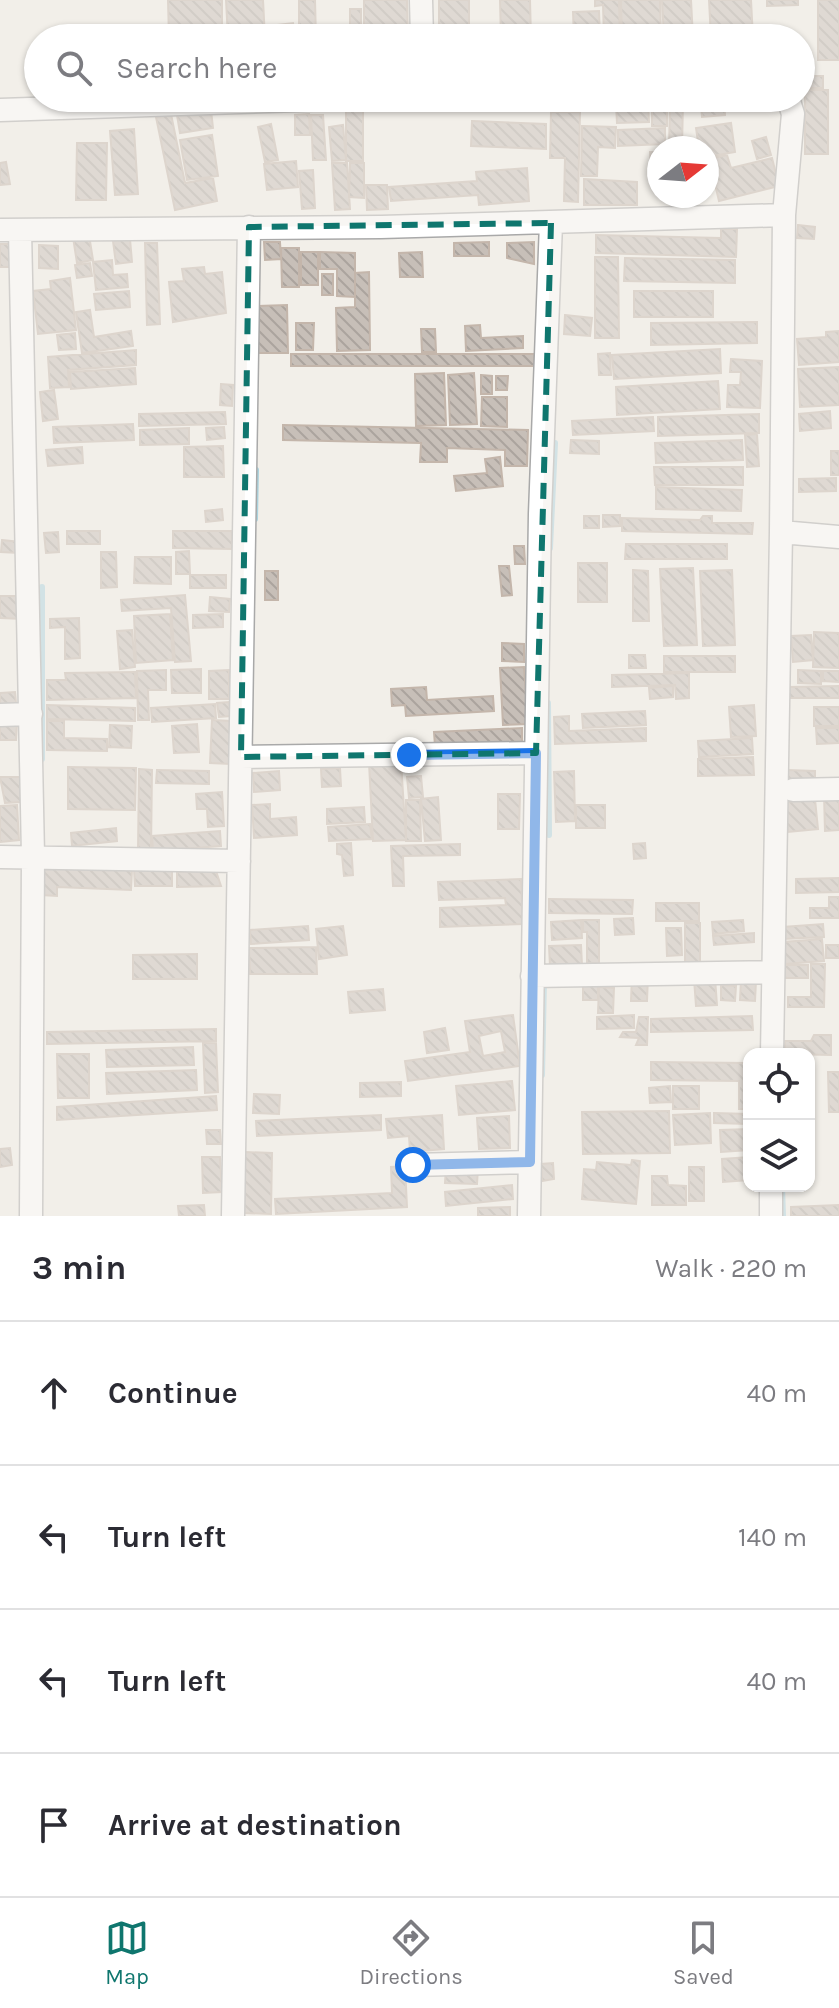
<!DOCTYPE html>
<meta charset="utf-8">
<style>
:root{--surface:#fff;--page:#f7f7f7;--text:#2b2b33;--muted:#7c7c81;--line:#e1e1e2;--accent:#0f766e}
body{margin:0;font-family:Karla,sans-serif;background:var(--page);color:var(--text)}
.controls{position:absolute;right:24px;bottom:24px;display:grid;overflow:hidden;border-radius:16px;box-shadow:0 2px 6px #0004}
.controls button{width:72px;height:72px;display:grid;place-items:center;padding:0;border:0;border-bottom:2px solid var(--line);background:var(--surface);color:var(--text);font:40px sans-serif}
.compass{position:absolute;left:647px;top:136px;width:72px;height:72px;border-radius:50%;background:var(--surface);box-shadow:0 2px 6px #0004;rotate:73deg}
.stop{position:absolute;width:24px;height:24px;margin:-18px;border:6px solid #1a73e8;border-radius:50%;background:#fff}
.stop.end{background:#1a73e8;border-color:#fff;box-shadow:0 2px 8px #0008}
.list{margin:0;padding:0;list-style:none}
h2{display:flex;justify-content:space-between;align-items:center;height:104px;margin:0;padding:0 32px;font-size:34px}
h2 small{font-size:26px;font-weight:400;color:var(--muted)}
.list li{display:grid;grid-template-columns:52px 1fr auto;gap:24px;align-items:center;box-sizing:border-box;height:144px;padding:0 32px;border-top:2px solid var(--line)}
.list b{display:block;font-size:30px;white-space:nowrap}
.list em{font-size:26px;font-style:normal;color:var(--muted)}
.icon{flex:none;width:44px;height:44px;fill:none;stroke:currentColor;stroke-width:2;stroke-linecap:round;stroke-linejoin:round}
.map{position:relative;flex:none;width:839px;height:1216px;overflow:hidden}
.search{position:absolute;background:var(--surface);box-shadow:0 2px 6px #0004;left:24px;right:24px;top:24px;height:88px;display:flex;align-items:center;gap:20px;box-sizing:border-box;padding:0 28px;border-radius:44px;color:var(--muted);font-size:30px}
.sheet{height:680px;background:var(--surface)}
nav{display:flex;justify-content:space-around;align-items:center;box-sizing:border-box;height:112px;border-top:2px solid var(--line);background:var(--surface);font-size:22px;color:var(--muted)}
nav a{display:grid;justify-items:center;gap:4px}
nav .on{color:var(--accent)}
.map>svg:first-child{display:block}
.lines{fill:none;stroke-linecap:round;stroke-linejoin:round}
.stream{stroke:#aad3df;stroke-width:6}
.building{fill:url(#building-back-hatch);stroke:#c4b6ab;stroke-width:2;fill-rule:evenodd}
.minor-casing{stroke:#a9a9a9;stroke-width:25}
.minor{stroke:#fff;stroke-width:22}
.route{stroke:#1a73e8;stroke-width:10}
.marked{fill:none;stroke:#0f766e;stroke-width:6;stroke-dasharray:16 10;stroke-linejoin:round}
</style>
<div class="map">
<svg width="839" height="1216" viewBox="0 0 839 1216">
<defs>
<pattern id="building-back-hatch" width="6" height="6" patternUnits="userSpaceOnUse" patternTransform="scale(2)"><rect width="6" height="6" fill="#c7bfb8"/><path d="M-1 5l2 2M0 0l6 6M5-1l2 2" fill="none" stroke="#aba49e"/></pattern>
</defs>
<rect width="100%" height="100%" fill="#f2efe9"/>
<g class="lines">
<path class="stream" d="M255 519 256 470
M550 548 555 443
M548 703 549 835
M42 759V587
M542 1075 544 982
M782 1186 783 1216"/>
</g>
<path class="building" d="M168 0H222V38H169Z
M226 0H263L265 38H228Z
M299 0H315L316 38H299Z
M364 0H407L408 38H364Z
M439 0H469V38H439Z
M500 0H530L531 38H501Z
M595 0H619L620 38H604L603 5 595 6Z
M621 0H660L661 35 622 38Z
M662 0H691L693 38H664Z
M709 0H751L753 38H711Z
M767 0H798V5L767 6Z
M818 0H839V60H818Z
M350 9H361V34H350Z
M599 11 600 38H574L573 12Z
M293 23 295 38H278L276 25Z
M805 76H823V88H805Z
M805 90H828V154H805Z
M670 101H683L682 148H669Z
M648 102 649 122 617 123 616 104Z
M724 102 725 115 702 117 701 104Z
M652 104H667V126H652Z
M346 109H363V161H346Z
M211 110 213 128 180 133 177 115Z
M551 112H580L578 202 564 201 565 158H550Z
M171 114 185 183 213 178 217 201 175 210 156 117Z
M309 114 310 135H295V115Z
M311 115H323L326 160H313Z
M472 121 546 124V149L471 146Z
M731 123 735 152 707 157V148H699L696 128Z
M271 124 278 160 265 162 258 127Z
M343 125 346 160 332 161 329 127Z
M582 126 616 127 615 148 598 147 597 176H581Z
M665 128V144L618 146V130Z
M134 129 138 194 115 195 110 131Z
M212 135 218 176 187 180 180 140Z
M766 137 771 155 757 159 752 141Z
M77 143H107L106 200H76Z
M650 152H659V182H652Z
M727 155 731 168 772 158 779 186 719 201 709 159Z
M296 161 298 187 267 190 264 164Z
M6 162 10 184 0 185V163Z
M332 163H347L350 209 335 210Z
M350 163H364V198L349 197Z
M527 168 529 201 479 205 478 195 391 201 389 187 477 181 476 172Z
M313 170 315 208 302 209 299 171Z
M584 179 637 182V205H584Z
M366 185H387L388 209 367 210Z
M798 225 815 227 814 239 797 238Z
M721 229H737L736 257 596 253V235L721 238Z
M89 235 93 260 77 263 73 237Z
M130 239 132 262 116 264 113 241Z
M264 242H280L281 259 265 260Z
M489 242V256H454V243Z
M534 242V264L507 258V243Z
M145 243H157L160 324 147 325Z
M0 244H12V267H0Z
M39 245 58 246V269L39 268Z
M281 248H299V287H282Z
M301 252H318V285H301Z
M320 252 355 253V297L337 296V269H320Z
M422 252 423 277H400L399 253Z
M595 257H618L619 338H595Z
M625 258 735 260V283L624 281Z
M112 260 113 275 127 274 128 287 96 290 93 262Z
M90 263 92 276 77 278 75 265Z
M204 267 205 274 222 272 226 313 173 322 169 282 184 281 182 269Z
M369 272 370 350 337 351 336 308 355 307V273Z
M322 274H333V295H322Z
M70 278 76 330 38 334 33 291 51 289 50 281Z
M129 291 130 307 96 310 94 294Z
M634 291H713V317H634Z
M287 305 288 353H258V306Z
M90 310 94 337 131 331 133 346 82 353 76 312Z
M565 315 592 318 590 336 564 334Z
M757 322V343L651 345V323Z
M296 323H314L313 350H296Z
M480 325 481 338 523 336V348L466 351 465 326Z
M421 329H435L436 352H422Z
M839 331V362L799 365 797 339 826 337V332Z
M75 333 76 349 59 350 57 335Z
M720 349 721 373 614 379 612 355Z
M136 350V365L68 370 69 387 50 388 48 357Z
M610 353 611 375H599L598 354Z
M291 354H534V366H291Z
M731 359 762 361 760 408 727 407 728 385H740L741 372H730Z
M839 367V405L800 407 798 369Z
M135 368 136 384 71 389 70 372Z
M444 373 446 425 416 426 415 374Z
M474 373 477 424 450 425 448 375Z
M481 375 492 376V394H481Z
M496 376H508L507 390H496Z
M718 381 720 409 617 415 616 387Z
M221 384 233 385 232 406 220 405Z
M54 390 58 419 43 421 40 392Z
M482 397H507V427L481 426Z
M830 411 831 428 800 431 799 414Z
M225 412 226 424 139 426V414Z
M759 414V433L658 436V417Z
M653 417 654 431 573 435 572 421Z
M133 424 134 440 54 443 53 427Z
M283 425 528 430 527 466H505V450L447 448V462H420L421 443 283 440Z
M224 427 225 438 207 440 206 428Z
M189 428V444L140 445V430Z
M757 434 759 466 747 467 745 435Z
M571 440 599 441V454L570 453Z
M742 440 743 460 656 463 655 443Z
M223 446 224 477H184V447Z
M82 447 83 463 48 466 46 450Z
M831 451H839V475H831Z
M500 457 503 486 456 491 454 476 487 473 485 459Z
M654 467H743V485H655Z
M836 478V491L799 492V479Z
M656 487 742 490 741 511 656 509Z
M222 509 223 520 206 522 205 511Z
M603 515H620V526L603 527Z
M584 516H599V528H584Z
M703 516H712V523H753L752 534 622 531V518L700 520Z
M67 531H100V544H67Z
M173 531H232V549L173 548Z
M58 532 59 552 46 553 44 533Z
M2 540 20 542 19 553 1 552Z
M626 544H727V559H625Z
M514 546H524L525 564H515Z
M189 551 190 574H176V552Z
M101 552H116L117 587 101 588Z
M135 557H171V584L134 583Z
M578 563H607V602H578Z
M499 566H509L512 595 502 596Z
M693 568 697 645 664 646 660 569Z
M633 570 648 571 649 621H633Z
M732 570 735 645 703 646 700 571Z
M265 571H278V600H265Z
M190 575H226V588H190Z
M185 595 191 661 175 662 171 608 122 611 121 600Z
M0 596H23V619L0 618Z
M210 597 230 599 229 612 209 611Z
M170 614 173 660 136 663 134 616Z
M223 614V627L193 628V615Z
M79 618 80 658 65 659V627L50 628V619Z
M132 630 135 667 120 669 117 631Z
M814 632 839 633V668L813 667Z
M811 635 813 660 793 662 791 636Z
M502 643 524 644V662L502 661Z
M629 655H645L646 668H629Z
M664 656H735V672H664Z
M524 667 528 724 503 725 500 668Z
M201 669V693H172L171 670Z
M166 670V690H148L149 720H138L137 671Z
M229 670V699H209V671Z
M798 670 821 671V684L798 683Z
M823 671H839V682L823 681Z
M135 672 136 698 47 700V680H66L65 673Z
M689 673V698L676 699 675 685 612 687V675Z
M673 686V697L650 699 649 688Z
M839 686V698H789V687Z
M426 687 427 700 493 696 494 711 406 716 405 705 392 706 391 689Z
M15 692 16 703 0 704V693Z
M229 702 231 716 219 717 217 703Z
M215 704 216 718 152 722 151 708Z
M47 705 135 708V721L47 719Z
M754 705 756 736 731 737 729 707Z
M814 707H839V726H814Z
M645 711 646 725 583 728 582 714Z
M569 716V731L646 728V741L555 744 554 717Z
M212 720 232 721 231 764 210 763Z
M47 721H64V738L107 739V751L47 750Z
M0 722H17L16 740H0Z
M197 724 199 752 174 753 172 726Z
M110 725 132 726 131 748 109 747Z
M522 728V742L435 746 434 732Z
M816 728H839V743L817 744Z
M752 738 753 754 699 757 698 741Z
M753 757 754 775 698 776V759Z
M401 762 406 840 373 841 369 763Z
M68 767 136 768 135 810 68 809Z
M340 768 341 786 322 787 321 769Z
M139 769 152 770 151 851H138Z
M157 770 209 771V784L156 783Z
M787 770 815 771V787H788Z
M279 771 280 790 254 792 253 773Z
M574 771 575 821 556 822 554 772Z
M421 776 423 797 409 798 407 777Z
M0 777H20L21 802 5 803Z
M222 792 224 826 208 827 207 809H197L196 794Z
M498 794H520L519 829H498Z
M824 795H839V830L825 831Z
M438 797 441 840 425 841 421 799Z
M815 799 818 829 788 832 785 802Z
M406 800H420L421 841H406Z
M270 804V819L296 817 297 835 254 838 252 805Z
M17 805 19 840 0 842V806Z
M576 805H605V828H576Z
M364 807 365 822 327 824V809Z
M370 824 372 839 329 841 328 827Z
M116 828 117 841 72 846 71 833Z
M220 831 221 846 153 851 152 836Z
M351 843 353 875 344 876 342 855 337 854V844Z
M645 843 646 858 634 859 633 844Z
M460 844V855L403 856 404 886H393L391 846Z
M42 866 132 870 131 890 57 887V896L41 895Z
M172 869V886H135L134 870Z
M216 871 221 886 177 887V872Z
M839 878V892L796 893V879Z
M521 879 523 924 440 927V908L506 905 505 898 439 900 438 882Z
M829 897H839V918H810V908H829Z
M549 899 633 900 632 914 549 913Z
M656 903H699V921H656Z
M633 918 634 934 615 935 614 919Z
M581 920 582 938 552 940 551 922Z
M583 920H599V963H587V932H583Z
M743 920 744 931 713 934 712 922Z
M685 923H700V963H685Z
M823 924 824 937 783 939V927Z
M308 926 309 940 251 944 250 930Z
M343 926 347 955 319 959 316 929Z
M666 928H681L682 955 667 956Z
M754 933V942L714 945 713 936Z
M822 939 824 961 785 964 783 942Z
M581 945 582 965 550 966 549 946Z
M826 945H839V958H826Z
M316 947 317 974H250L249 948Z
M197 954V979H133V955Z
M811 964H825L824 1007H788V997H811Z
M785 965H808V978H785Z
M583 975H598V1000H583Z
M632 975H648L647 1001H631Z
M715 978 717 1005 696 1006 694 979Z
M741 980 756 981 755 1001 740 1000Z
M721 985 736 986 735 1001 721 1000Z
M599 987 614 988 613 1013H598Z
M383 989 385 1010 350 1013 348 992Z
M513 1015 520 1066 408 1081 405 1061 470 1052 465 1021ZM501 1031 505 1052 483 1056 479 1036Z
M634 1015V1028L597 1029V1017Z
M752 1016 753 1030 651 1032V1019Z
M639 1017H648L647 1045H636L639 1038 620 1037 623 1032H636Z
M445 1028 449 1050 427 1053 424 1032Z
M216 1029V1041L47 1044V1032Z
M814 1035H831V1055L785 1054V1041H811Z
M203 1043H216L218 1092 205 1093Z
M193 1047 194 1065 107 1067 106 1050Z
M57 1054H89V1098H58Z
M651 1062 749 1063V1109H739V1081L651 1080Z
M196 1070 197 1090 107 1094 106 1073Z
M828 1072H839V1112H829Z
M512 1081 515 1110 459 1115 456 1086Z
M401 1082V1096L360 1097V1083Z
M670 1086 671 1102 650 1103 649 1088Z
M673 1086H699V1109H673Z
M254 1094 280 1095 279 1114 253 1113Z
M216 1096 217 1110 57 1120V1107Z
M669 1111 670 1153 583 1154 582 1112Z
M710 1113 711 1143 675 1145 673 1115Z
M714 1113 749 1114V1124L714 1123Z
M381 1115V1130L257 1136 256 1121Z
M442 1115 444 1149 410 1152 409 1136 388 1138 386 1119Z
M509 1116 510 1148 479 1149 477 1118Z
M749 1129V1150L721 1152 720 1130Z
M206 1130H220L221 1144H207Z
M10 1148 12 1165 0 1167V1149Z
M245 1152 272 1153 271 1214 244 1213Z
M202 1157H220L222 1192 203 1193Z
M749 1157V1180L723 1182 722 1159Z
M632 1160 640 1161 636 1204 582 1199 584 1169 596 1170 597 1162 631 1165Z
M553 1163 554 1179 542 1181 541 1164Z
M405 1166 407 1207 276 1214 275 1199 392 1193 391 1167Z
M446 1167 478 1168 477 1184 445 1183Z
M689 1167H704V1201H689Z
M652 1176H667L668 1185 686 1186V1205H652Z
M512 1185 513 1199 446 1206 445 1192Z
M204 1205 205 1216H179L178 1206Z
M839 1205V1216H791V1207Z
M510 1207V1216H478V1208Z"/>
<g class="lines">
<defs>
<path id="minor" d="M421 0 422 38
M788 98 793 114 784 215 781 532 839 537
M0 110 358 98
M0 230 381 227 784 215
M20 230 33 855 31 1216
M0 715 31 714
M241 757 536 753
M793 790 839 789
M0 857 239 861
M532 976 773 972
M772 1054 781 532
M413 1165 530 1162
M771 1186V1216
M233 1216 249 227
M529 1216 540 514 551 223"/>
</defs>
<use href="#minor" class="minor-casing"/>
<use href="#minor" class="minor"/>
</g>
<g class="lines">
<path class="route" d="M409 755 536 753 530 1162 413 1165"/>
</g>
<path d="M0 0H839V1216H0ZM551 223 536 753 241 757 249 227Z" fill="#f2efe9" fill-opacity=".55" fill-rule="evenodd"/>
<path class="marked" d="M551 223 536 753 241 757 249 227Z"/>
</svg>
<div class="controls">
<button><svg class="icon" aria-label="locate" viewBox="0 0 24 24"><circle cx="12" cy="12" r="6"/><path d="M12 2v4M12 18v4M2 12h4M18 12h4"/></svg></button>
<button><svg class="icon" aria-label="layers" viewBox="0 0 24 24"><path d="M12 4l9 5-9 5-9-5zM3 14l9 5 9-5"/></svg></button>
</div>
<svg class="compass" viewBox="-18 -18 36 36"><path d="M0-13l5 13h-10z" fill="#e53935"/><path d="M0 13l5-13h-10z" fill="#7c7c81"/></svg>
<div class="stop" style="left:413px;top:1165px"></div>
<div class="stop end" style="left:409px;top:755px"></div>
<div class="search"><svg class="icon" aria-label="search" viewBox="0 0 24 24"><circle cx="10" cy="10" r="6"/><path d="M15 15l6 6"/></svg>Search here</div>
</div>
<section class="sheet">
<h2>3 min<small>Walk · 220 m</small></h2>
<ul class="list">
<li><svg class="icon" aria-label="ahead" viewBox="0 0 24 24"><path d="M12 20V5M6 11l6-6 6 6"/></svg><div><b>Continue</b></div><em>40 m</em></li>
<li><svg class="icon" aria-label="left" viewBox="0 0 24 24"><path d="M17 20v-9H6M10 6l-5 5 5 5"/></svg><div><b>Turn left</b></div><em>140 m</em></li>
<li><svg class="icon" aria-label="left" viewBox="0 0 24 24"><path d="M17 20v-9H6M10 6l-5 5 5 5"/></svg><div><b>Turn left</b></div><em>40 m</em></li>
<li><svg class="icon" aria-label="arrive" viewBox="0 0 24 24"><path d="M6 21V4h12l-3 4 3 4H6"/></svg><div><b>Arrive at destination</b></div></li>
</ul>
</section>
<nav>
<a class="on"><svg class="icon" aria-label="map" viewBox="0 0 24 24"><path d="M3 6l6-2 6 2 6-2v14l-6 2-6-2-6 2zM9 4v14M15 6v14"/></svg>Map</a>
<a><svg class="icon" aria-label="directions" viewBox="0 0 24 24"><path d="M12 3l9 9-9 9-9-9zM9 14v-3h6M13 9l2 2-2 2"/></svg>Directions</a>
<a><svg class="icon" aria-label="saved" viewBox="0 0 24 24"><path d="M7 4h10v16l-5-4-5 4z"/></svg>Saved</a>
</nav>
